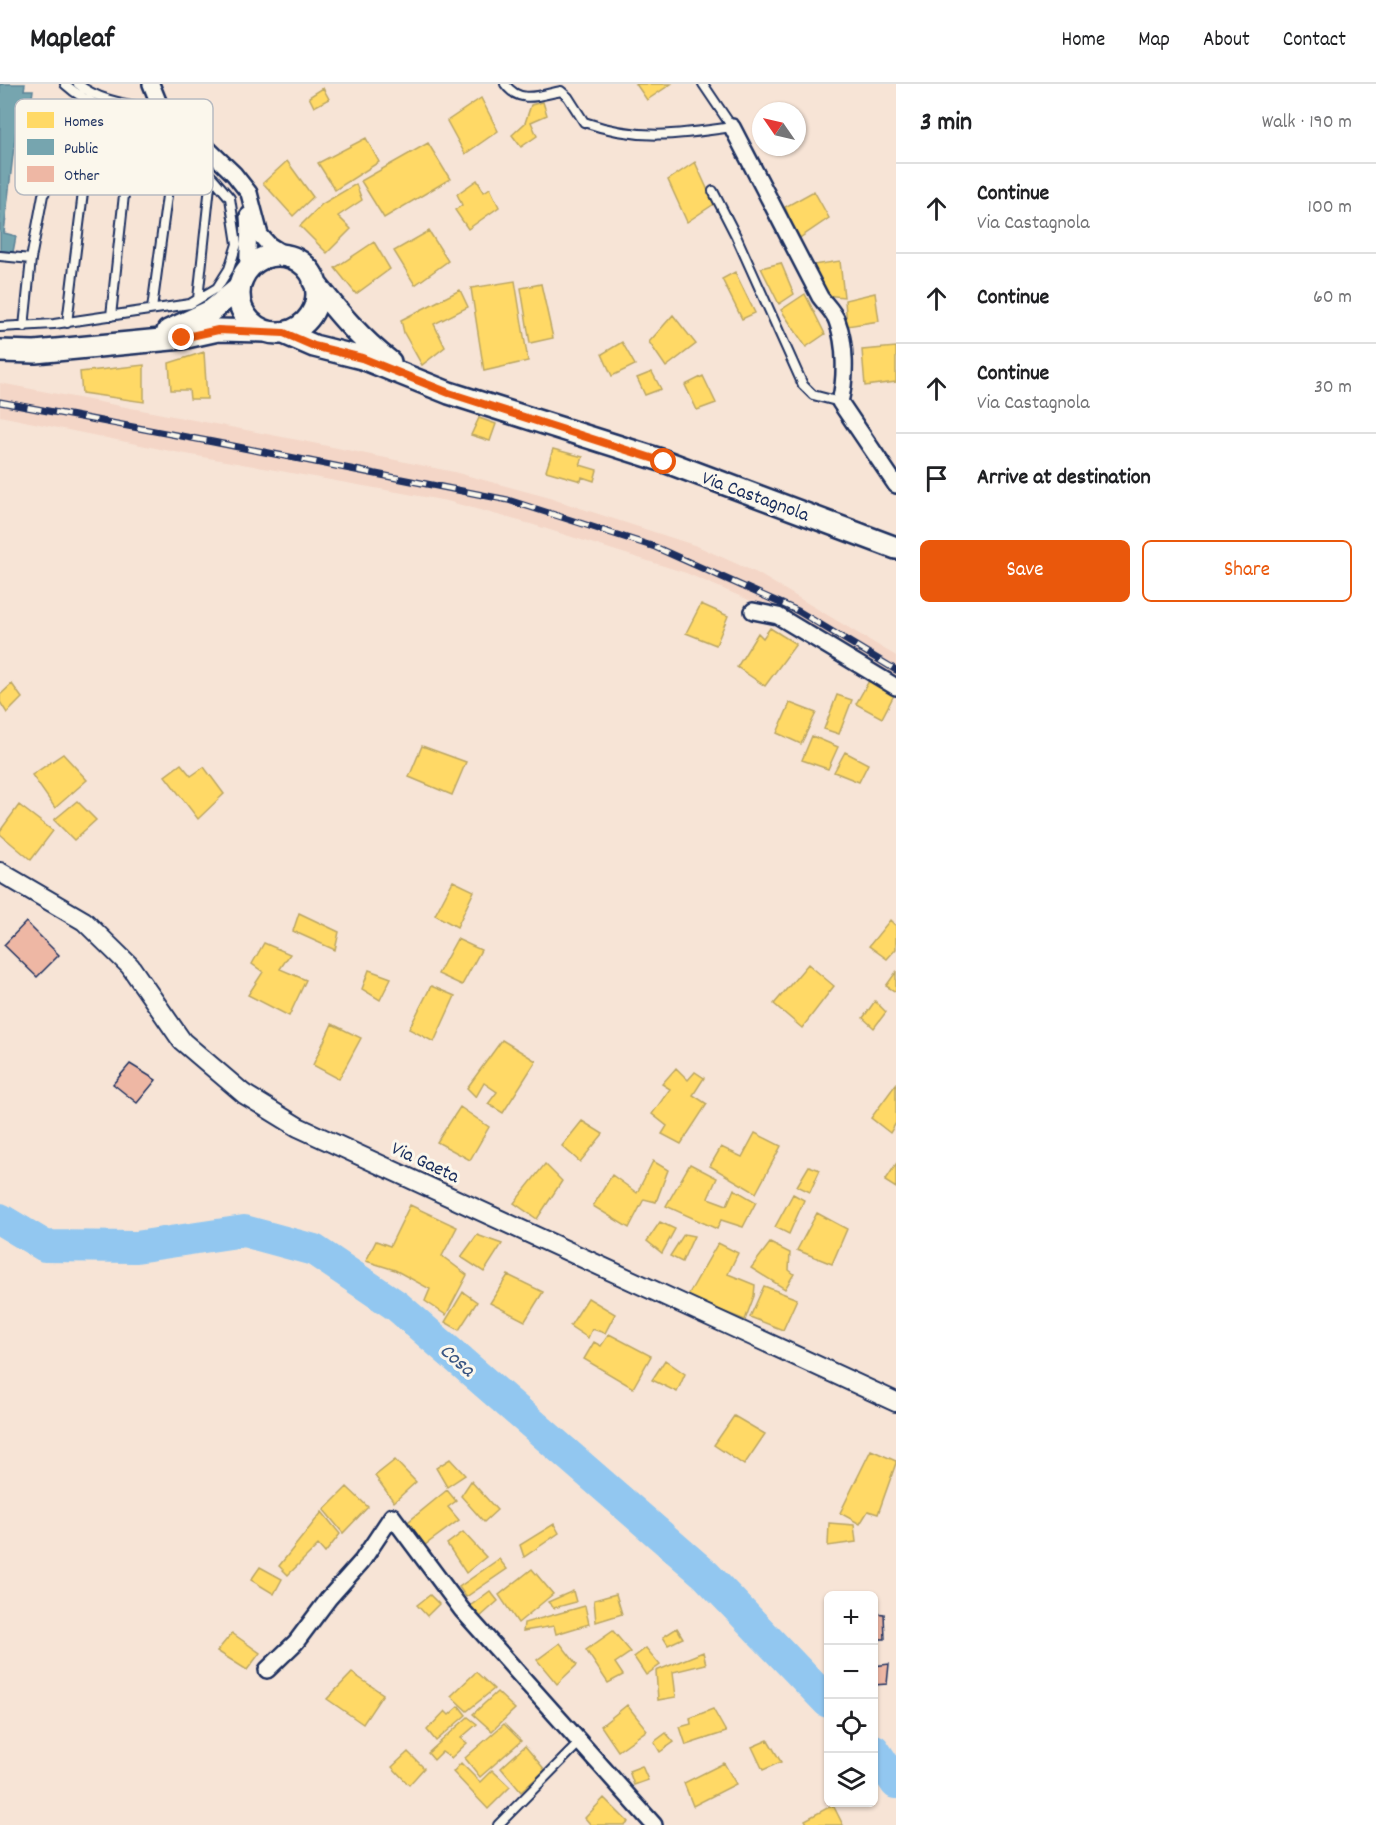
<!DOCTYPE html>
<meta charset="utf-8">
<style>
:root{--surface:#fff;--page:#f2f2f2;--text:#202124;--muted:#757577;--line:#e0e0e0;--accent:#ea580c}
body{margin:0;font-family:Dekko,sans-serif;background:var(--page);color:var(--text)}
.controls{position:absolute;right:18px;bottom:18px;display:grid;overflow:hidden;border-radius:9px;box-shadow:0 2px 4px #0004}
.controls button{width:54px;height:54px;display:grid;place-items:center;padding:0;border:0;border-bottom:2px solid var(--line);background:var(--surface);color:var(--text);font:30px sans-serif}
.compass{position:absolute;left:752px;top:18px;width:54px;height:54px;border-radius:50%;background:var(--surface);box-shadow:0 2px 4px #0004;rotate:304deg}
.stop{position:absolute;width:18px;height:18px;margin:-14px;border:4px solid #ea580c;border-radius:50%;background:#fff}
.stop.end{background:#ea580c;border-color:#fff;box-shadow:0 2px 6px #0008}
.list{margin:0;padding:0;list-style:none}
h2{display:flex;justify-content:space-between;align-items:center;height:78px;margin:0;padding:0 24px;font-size:26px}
h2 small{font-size:20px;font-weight:400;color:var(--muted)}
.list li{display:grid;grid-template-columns:39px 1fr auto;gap:18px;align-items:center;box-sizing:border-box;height:90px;padding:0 24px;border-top:2px solid var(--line)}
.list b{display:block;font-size:22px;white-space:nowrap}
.list p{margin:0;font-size:20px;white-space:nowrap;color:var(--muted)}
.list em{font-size:20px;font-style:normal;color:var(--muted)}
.actions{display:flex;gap:12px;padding:18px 24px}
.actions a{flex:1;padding:14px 0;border:2px solid var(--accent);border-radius:9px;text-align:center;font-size:21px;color:var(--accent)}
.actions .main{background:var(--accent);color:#fff}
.icon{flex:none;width:33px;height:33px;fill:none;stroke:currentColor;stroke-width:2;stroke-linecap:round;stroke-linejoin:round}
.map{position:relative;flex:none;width:896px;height:1741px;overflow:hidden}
header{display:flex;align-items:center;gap:36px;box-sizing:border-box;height:84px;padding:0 30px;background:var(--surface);border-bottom:2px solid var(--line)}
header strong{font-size:28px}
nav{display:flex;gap:33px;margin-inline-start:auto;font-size:21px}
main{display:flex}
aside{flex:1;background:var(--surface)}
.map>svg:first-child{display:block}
.built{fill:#f4d6c7}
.homes{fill:#ffd966;stroke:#bba664;stroke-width:1.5}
.public{fill:#76a5af;stroke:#5b8297;stroke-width:1.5}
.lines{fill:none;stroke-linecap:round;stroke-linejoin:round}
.river{stroke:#92c7f0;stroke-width:32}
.building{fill:#eeb7a4;stroke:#1b2f5e;stroke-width:1.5}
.service-casing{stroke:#1b2f5e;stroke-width:12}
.minor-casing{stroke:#1b2f5e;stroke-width:20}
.tertiary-casing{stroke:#1b2f5e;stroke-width:22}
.secondary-casing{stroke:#1b2f5e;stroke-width:26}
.service{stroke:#fbf7ec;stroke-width:8}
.minor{stroke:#fbf7ec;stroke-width:15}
.tertiary{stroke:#fbf7ec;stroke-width:18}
.secondary{stroke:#fbf7ec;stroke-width:21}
.rail-casing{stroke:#1b2f5e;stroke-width:7}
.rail{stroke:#fbf7ec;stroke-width:4.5;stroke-dasharray:14;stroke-linecap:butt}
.route{stroke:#ea580c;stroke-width:8}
.labels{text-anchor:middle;stroke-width:6;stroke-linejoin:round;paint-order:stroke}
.street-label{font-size:20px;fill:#1b2f5e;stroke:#fbf7ec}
.water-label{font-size:21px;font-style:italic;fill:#395582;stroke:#fbf7ec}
.key{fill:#fbf7ec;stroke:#b8bbc1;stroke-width:1.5}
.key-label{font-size:16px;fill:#1b2f5e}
</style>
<header>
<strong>Mapleaf</strong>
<nav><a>Home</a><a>Map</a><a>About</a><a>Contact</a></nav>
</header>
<main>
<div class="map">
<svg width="896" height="1741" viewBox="0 0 896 1741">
<rect width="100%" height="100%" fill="#f7e4d6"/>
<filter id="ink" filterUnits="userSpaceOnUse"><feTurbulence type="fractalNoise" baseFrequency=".0167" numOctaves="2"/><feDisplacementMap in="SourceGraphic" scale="12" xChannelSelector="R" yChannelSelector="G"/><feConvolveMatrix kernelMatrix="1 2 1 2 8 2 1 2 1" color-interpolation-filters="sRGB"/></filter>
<g filter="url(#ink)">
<path class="built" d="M0 299 303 357 454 388 543 412 697 462 757 489 896 572V595L835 558 770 525 686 489 534 441 447 417 175 368 0 332Z"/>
<path class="homes" d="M636 0H671L647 16Z
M323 4 329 15 314 23 309 13Z
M481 14 498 47 465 70 447 37Z
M543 18 547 31 531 38 537 52 521 63 512 51 525 39 531 21Z
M366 54 379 78 335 106 318 79Z
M428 59 450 95 384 134 361 97Z
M287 77 313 113 293 132 263 99Z
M695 78 714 120 687 138 668 96Z
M477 96 484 108 490 104 499 123 468 145 455 126 462 121 457 110Z
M356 100 362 116 338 132 351 145 327 169 300 142 322 120Z
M814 107 829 134 798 155 785 123Z
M429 147 448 177 415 201 394 167Z
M374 158 390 185 356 210 335 184Z
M840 177 844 213 824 211 813 181Z
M781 179 794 210 779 220 761 184Z
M735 188 755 229 742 235 722 195Z
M515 197 528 277 484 287 471 204Z
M541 200 553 254 530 259 521 204Z
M460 206 468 223 434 240 445 263 422 281 404 249 401 236Z
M875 209 879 237 847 242 845 216Z
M805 210 825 250 806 263 781 226Z
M673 231 696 260 666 283 649 258Z
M622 258 635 281 612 292 602 270Z
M896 263V298L865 302 862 266Z
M204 268 207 315H190L189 306H171L169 279Z
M144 281V318L82 309 80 288Z
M652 288 661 305 645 311 637 294Z
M703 292 716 319 697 326 685 301Z
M479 334 496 340 490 357 471 351Z
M553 365 583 373 580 381 597 386 594 397 582 393 581 397 546 387Z
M701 520 728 532 716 561 686 549Z
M770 544 796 560 765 602 737 583 758 549 763 554Z
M870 595 895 609 882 634 856 620Z
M12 600 22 614 7 629 0 618V611Z
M837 611 852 616 839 650 824 645Z
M790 619 816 629 801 660 777 649Z
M812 652 838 663 828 685 802 676Z
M422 662 466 678 452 711 409 693Z
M845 668 868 680 859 698 834 688Z
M63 670 87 696 55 724 32 691Z
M181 680 191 692 204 683 224 710 198 735 165 692Z
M77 717 96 736 74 756 54 736Z
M19 721 53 747 31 776 0 750V747Z
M453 797 474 807 457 843 435 831Z
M299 829 339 848 335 866 293 847Z
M890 836 896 842V865L887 875 869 862Z
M457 855 481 866 462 901 438 890Z
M264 859 290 870 280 885 306 896 289 932 248 911 263 888 252 880Z
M808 880 834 902 802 944 774 920Z
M369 886 391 894 380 916 362 905Z
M896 888V908L886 902Z
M431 902 455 912 434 958 409 945Z
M875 917 886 928 874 944 863 934Z
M332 940 361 954 339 995 313 981Z
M502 956 536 977 503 1029 488 1020 497 1008 484 999 476 1013 467 1004Z
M676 984 688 996 695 988 704 994 693 1011 707 1020 681 1060 662 1050 667 1042 652 1030 670 1005 662 1000Z
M896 1000V1039L890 1049 871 1034Z
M460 1023 489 1043 470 1076 437 1058Z
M582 1037 603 1050 580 1078 562 1062Z
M755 1049 781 1062 756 1109 710 1082 721 1063 742 1073Z
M653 1077 668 1086 656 1118 644 1115 629 1144 593 1122 612 1091 637 1109Z
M545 1080 562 1097 537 1135 514 1119Z
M690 1080 717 1094 708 1114 727 1121 734 1105 756 1118 743 1143 721 1136 717 1145 666 1122Z
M896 1080V1104L885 1097Z
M809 1082 820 1086 810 1108 797 1102Z
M793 1110 804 1116 789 1150 775 1143Z
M410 1121 457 1143 442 1172 467 1191 446 1231 425 1217 430 1205 395 1186 366 1177 376 1157 390 1162Z
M817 1129 847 1145 832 1180 797 1166Z
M660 1138 675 1145 662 1169 647 1157Z
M684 1150 694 1152 682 1178 670 1172Z
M477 1151 502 1160 484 1188 461 1173Z
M718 1159 738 1169 728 1190 755 1201 754 1212 745 1236 687 1213Z
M770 1159 790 1169 789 1186 794 1190 785 1205 751 1184Z
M508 1191 543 1208 525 1237 490 1219Z
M764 1202 797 1215 783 1246 750 1233Z
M463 1208 477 1218 459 1246 445 1238Z
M588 1214 615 1230 605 1249 592 1245 588 1254 570 1242Z
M609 1250 651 1272 633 1304 584 1275 594 1258 601 1262Z
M665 1276 685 1290 677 1308 652 1296Z
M734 1332 765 1350 744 1381 714 1361Z
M871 1366 896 1377V1379L878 1430 868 1427 860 1440 840 1429Z
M450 1375 465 1391 447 1403 436 1384Z
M395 1376 416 1398 394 1418 375 1392Z
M471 1397 497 1426 484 1438 461 1412Z
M347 1403 368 1423 343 1449 324 1426Z
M447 1406 456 1417 448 1423 459 1436 425 1461 408 1438Z
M322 1428 340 1450 325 1469 318 1461 288 1491 279 1482Z
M829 1439 854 1441 856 1458 828 1462Z
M554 1440 559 1449 524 1473 520 1461Z
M463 1448 486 1473 466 1489 447 1460Z
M499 1475 507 1485 466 1513 459 1503Z
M260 1483 282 1495 274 1510 251 1496Z
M532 1485 553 1510 518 1539 499 1511Z
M490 1507 498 1517 479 1534 470 1522Z
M573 1507 576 1518 554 1524 548 1518Z
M616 1510 622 1530 596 1538 594 1516Z
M430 1511 439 1520 427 1532 417 1521Z
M585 1522 589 1540 556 1550 554 1542 523 1547 524 1539Z
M677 1544 683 1554 668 1561 663 1553Z
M613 1547 631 1568 615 1579 623 1591 608 1599 586 1566Z
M232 1549 260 1569 247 1586 217 1567Z
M560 1559 577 1581 557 1600 537 1576Z
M646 1564 660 1581 646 1591 634 1573Z
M703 1568 706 1580 673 1588 676 1613 658 1616 656 1587Z
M476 1588 494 1605 467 1627 451 1612Z
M352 1589 383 1610 363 1640 327 1615Z
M497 1608 515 1625 492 1647 473 1630Z
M627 1621 647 1646 618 1667 601 1642Z
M459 1622 466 1631 436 1657 427 1646 445 1627 449 1631Z
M713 1625 726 1648 686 1661 680 1643 691 1640 690 1634Z
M468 1633 477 1640 461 1654 467 1659 451 1674 442 1668 434 1676 428 1669Z
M504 1640 521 1657 480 1693 465 1674Z
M666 1649 674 1658 660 1668 654 1658Z
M768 1656 781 1678 763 1686 752 1663Z
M525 1662 545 1686 521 1708 501 1684Z
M408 1668 424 1684 409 1701 392 1683Z
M461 1679 480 1698 492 1686 510 1703 488 1725 453 1688Z
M724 1679 736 1700 693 1722 684 1699Z
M642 1682 648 1696 634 1701 629 1687Z
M604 1714 628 1738 624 1741H591L585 1734Z
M833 1721 843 1741H808L805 1736Z"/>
<path class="public" d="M0 0H25L24 6H33L29 37 17 36 4 149 16 152 13 168 0 167Z"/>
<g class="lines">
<path class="river" d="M0 1135 45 1162 136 1163 244 1147 314 1166 397 1222 706 1491 828 1618
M874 1666 896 1699"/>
</g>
<path class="building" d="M26 838 59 871 37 893 4 861Z
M130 980 156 996 137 1019 113 1000Z
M874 1529 884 1530 885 1555H874Z
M889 1580 887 1600 874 1601V1582Z"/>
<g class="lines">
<defs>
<path id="service" d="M65 0C95 28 130 29 169 35
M78 0C99 18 134 21 161 27
M505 0C520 21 540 11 561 7L568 13 584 38C637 57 678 51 732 43L703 0
M90 81C104 60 122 43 95 24
M713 107 736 152 803 301 813 311 840 318
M0 172 31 175 43 111 51 100 105 75 118 62 135 52 152 51 174 59 213 94 230 114 237 160 229 185 217 204 190 220 54 240 0 243
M198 215 211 92
M152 225 174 59
M111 232 130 55
M67 239 86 84
M24 243 31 175
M498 1741 580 1658"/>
<path id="minor" d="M151 0 162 27 182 40 234 90 249 109 260 151 269 161 288 173
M732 43 820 213C825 220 834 228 837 237 846 260 846 294 840 318L896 401
M248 186C247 168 250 150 248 132
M753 527 778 532 896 603
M267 1586 296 1558 329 1514 362 1477 392 1432 462 1526 654 1741"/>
<path id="tertiary" d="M0 788 84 837 130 882 182 957 244 1010 298 1043 896 1318"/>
<path id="secondary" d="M239 210a39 39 0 1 1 78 0a39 39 0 1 1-78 0Z
M314 198C337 227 360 255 390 278
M168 247 211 227 239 204
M284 249 314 262 362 274 449 309 664 377 896 464
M0 267 35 268 182 254 218 246 265 247"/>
</defs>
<use href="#service" class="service-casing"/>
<use href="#minor" class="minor-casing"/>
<use href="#tertiary" class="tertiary-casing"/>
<use href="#secondary" class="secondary-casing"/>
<use href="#service" class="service"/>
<use href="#minor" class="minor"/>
<use href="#tertiary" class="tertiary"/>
<use href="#secondary" class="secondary"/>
<defs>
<path id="rail" d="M0 318 213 358 508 416 655 463 798 527 896 586"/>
</defs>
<use href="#rail" class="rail-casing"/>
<use href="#rail" class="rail"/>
</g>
</g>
<g class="lines" filter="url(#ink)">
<path class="route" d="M182 254 218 246 284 249 314 262 362 274 449 309 664 378"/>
</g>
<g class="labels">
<g class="street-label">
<text transform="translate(756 411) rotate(20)" y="7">Via Castagnola</text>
<text transform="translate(426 1077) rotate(25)" y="7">Via Gaeta</text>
</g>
<g class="water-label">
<text transform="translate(458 1275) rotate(41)" y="7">Cosa</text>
</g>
</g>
<rect x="15" y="15" width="198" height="96" rx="9" class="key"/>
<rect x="27" y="28" width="27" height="16" fill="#ffd966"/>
<rect x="27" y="55" width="27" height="16" fill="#76a5af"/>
<rect x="27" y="82" width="27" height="16" fill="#eeb7a4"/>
<g class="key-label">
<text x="64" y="42">Homes</text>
<text x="64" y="69">Public</text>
<text x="64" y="96">Other</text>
</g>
</svg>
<div class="controls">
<button>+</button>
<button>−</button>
<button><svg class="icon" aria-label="locate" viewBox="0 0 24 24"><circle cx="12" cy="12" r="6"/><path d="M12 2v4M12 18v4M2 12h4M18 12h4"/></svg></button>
<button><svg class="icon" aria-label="layers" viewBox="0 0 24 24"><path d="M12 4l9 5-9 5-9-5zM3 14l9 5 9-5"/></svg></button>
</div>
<svg class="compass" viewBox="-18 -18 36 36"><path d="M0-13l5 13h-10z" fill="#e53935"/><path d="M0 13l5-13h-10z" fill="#757577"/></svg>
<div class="stop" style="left:664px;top:378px"></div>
<div class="stop end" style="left:182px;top:254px"></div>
</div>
<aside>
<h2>3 min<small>Walk · 190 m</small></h2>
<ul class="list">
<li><svg class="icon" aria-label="ahead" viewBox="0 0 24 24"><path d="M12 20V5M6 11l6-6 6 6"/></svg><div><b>Continue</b><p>Via Castagnola</p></div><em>100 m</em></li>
<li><svg class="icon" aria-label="ahead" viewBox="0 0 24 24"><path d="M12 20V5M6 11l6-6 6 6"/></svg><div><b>Continue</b></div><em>60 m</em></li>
<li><svg class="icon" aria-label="ahead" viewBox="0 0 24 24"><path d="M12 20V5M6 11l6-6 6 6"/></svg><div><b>Continue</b><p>Via Castagnola</p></div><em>30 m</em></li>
<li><svg class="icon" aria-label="arrive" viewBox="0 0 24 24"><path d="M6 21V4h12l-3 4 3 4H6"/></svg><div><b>Arrive at destination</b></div></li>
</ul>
<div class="actions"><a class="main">Save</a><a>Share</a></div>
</aside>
</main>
